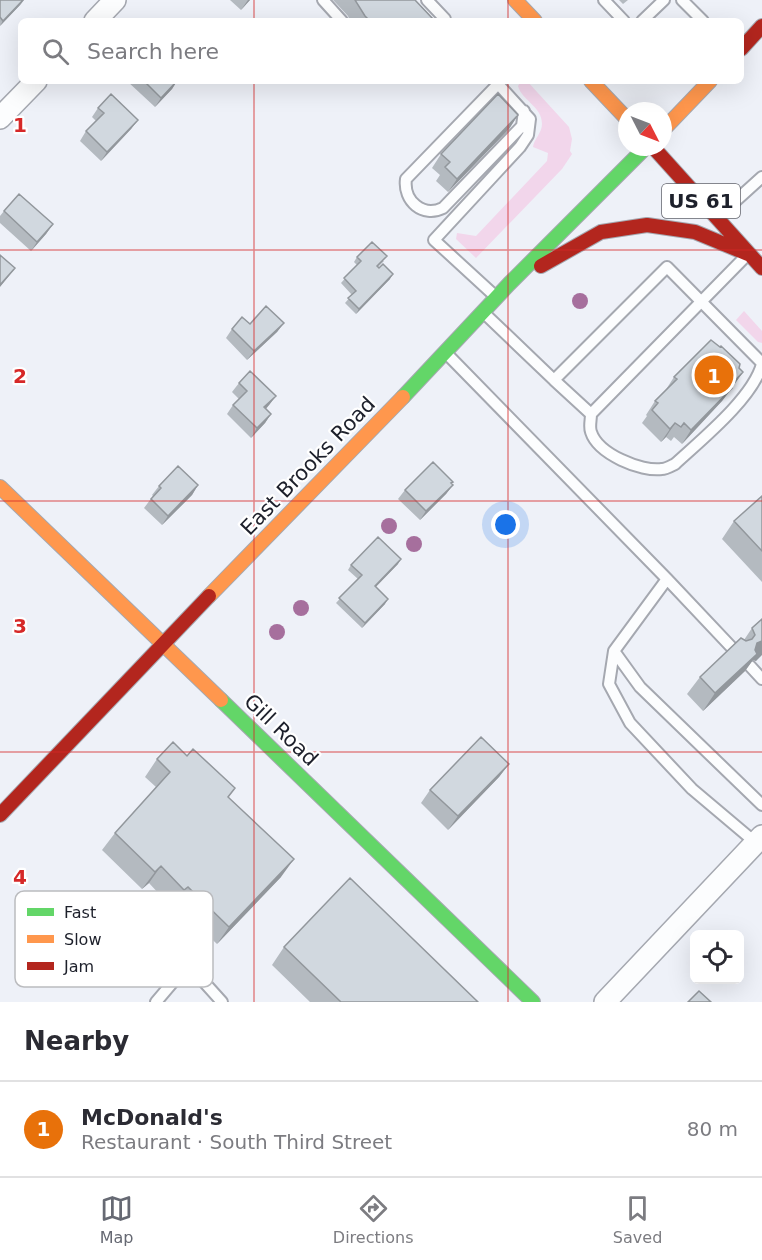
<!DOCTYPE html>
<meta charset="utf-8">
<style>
:root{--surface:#fff;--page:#f2f2f3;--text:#2b2b33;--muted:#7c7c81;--line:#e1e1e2;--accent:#666973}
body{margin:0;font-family:"DejaVu Sans",sans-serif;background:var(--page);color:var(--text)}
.controls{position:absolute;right:18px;bottom:18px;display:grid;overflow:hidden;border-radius:9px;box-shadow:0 6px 24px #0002}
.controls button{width:54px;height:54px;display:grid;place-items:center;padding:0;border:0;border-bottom:2px solid var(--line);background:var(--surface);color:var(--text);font:30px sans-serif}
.compass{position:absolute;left:618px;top:102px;width:54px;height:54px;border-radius:50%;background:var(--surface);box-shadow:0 6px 24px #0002;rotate:132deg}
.you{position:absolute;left:506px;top:525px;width:21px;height:21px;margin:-15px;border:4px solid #fff;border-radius:50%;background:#1a73e8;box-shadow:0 0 0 9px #1a73e833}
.badge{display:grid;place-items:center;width:39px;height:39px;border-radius:50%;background:var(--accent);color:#fff;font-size:20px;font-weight:700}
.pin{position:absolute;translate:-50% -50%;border:3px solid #fff;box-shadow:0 2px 6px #0006}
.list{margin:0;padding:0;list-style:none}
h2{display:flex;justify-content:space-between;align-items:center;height:78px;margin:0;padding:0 24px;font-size:26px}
h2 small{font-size:20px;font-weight:400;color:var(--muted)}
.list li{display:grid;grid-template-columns:39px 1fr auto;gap:18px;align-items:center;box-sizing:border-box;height:96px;padding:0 24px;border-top:2px solid var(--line)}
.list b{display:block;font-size:22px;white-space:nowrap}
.list p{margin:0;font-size:20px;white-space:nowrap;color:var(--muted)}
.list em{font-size:20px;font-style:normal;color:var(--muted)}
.icon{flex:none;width:33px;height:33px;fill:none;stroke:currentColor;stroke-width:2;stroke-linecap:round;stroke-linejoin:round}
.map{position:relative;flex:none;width:762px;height:1002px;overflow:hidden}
.search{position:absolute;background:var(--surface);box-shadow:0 6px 24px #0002;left:18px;right:18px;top:18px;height:66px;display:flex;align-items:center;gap:15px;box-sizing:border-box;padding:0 21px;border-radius:9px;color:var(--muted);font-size:22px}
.sheet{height:174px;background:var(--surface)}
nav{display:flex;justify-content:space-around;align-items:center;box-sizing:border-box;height:84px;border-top:2px solid var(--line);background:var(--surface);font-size:16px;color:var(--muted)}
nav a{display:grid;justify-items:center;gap:3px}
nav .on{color:var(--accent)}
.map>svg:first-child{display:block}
.green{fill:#f2d6eb}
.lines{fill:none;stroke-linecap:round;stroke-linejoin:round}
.lane-casing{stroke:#a5a8b0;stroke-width:14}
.street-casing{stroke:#a5a8b0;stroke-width:24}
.fast-casing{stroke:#a5a8b0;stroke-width:16}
.slow-casing{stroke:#a5a8b0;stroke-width:16}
.jam-casing{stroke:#a5a8b0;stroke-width:16}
.lane{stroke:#fcfdfe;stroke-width:10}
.street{stroke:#fcfdfe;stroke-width:21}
.fast{stroke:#63d668;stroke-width:14}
.slow{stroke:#ff974d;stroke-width:14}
.jam{stroke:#b3261e;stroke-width:14}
.tree{fill:#a66f9d}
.wall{fill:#b4bac0}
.shaded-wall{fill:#92979c}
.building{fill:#d1d8df;stroke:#92979c;stroke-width:1.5}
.grid{fill:none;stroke:#d62828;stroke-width:1.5;stroke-opacity:0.55}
.labels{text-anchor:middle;stroke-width:4.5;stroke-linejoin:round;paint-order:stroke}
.shield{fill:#fff;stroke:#61636b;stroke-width:1.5}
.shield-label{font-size:20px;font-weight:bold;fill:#1d202b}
.street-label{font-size:21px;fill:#1d202b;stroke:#fff}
.key{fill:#fff;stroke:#bbbcbf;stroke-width:1.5}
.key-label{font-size:16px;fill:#1d202b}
.grid-label{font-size:20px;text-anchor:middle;font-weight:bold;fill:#d62828;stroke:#fff;stroke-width:4.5;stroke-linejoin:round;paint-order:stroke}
</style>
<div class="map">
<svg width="762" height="1002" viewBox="0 0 762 1002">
<rect width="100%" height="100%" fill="#eef1f8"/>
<path class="green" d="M521 81H527L569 127 572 139 570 151 572 154 562 169 476 258 456 239 457 233 476 236 547 161 548 153 533 147C534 139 542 133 542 124 542 106 522 101 518 86Z
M744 311 762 331V343L758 342 736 320Z"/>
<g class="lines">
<defs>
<path id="lane" d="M323 0 342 21
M427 0 445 19 442 21
M604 0 624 21
M682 0 703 21
M642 21 664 0
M501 81 406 179C403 201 423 218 443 208L522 126 524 111
M720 215 762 177
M745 257 591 414C591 420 589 427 591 432 598 454 641 472 662 469 666 469 671 466 675 464 701 440 753 398 762 364
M495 296 434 240 520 147 528 135 530 119 498 84
M485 314 554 380 667 267 762 363
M446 353 667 579 735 651
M554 380 591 414
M667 579 614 651 609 684 630 723 692 789 756 843
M614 651 640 687 762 805
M750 666 762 679
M156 1002 184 969 195 972 222 1002"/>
<path id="street" d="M95 21 115 0
M0 118 36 81
M605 1002 762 836"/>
<path id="fast" d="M403 397 509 284 646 147
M221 700 533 1002"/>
<path id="slow" d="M515 0 535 21
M591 81 627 119
M663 130 710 81
M0 487 221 700
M209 596 403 397"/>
<path id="jam" d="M741 49 762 26
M653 147 762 268
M541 266 601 232 647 225 695 232 748 254
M0 815 209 596"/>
</defs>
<use href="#lane" class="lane-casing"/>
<use href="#street" class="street-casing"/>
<use href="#fast" class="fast-casing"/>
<use href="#slow" class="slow-casing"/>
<use href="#jam" class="jam-casing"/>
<use href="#lane" class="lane"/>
<use href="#street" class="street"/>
<use href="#fast" class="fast"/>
<use href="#slow" class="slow"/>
<use href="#jam" class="jam"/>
</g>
<g class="tree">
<circle cx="580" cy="301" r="8"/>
<circle cx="389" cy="526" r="8"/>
<circle cx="414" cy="544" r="8"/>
<circle cx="301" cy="608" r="8"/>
<circle cx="277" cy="632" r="8"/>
</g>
<path class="wall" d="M0 0H24L20 5 0 26Z
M230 0H250L241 10Z
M333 0H415L433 19 432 21H350L348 16Z
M619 0H628L623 4Z
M127 81H177L172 89 155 107Z
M98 108 138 120 131 129 101 161 80 141 86 131 96 121 92 117Z
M518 115 509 129 448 192 436 181 440 175 432 168 441 154Z
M4 211 53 224 46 234 31 251 0 223V216Z
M357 257 384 261 378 267 390 279 356 314 345 303 352 295 341 283 357 265 354 262Z
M284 323 277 332 247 360 226 338 232 329 250 324Z
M739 368 743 372 722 401 682 444 674 437 671 441 666 437 661 442 642 423 647 416 646 415 655 401 665 391 674 377Z
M239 383 276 396 266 409 271 414 265 423 251 438 227 414 233 405 239 399 232 392Z
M452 484 453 485 446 494 420 520 398 499 405 490Z
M198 485 192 495 162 525 144 508 153 496 152 495 159 486Z
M762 496V582L722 539 734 521Z
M398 564 375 587 385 604 362 628 336 603 358 579 348 570 351 565Z
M762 619 756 661 753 660 745 671 703 711 687 694 700 677 744 640 752 628Z
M157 759 229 798 281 877 217 944 175 904 172 908 149 883 142 889 102 850 115 833 156 787 145 777Z
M509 764 499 777 448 830 421 803 430 790Z
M284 947 478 1002H310L272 965Z"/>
<path class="shaded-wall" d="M24 0 20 5 0 26 3 21Z
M248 0H250L241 10Z
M177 81 172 89 155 107 161 98Z
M518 115 509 129 448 192 457 179Z
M138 120 131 129 101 161 107 152Z
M53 224 46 234 31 251 37 242Z
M15 268 8 277 0 287V285Z
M393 274 390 279 356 314 359 309Z
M284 323 277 332 247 360 254 351Z
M743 372 734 385 720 399 730 386Z
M732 388 722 401 682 444 691 430Z
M276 396 269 405 258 417 264 407Z
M271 414 265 423 251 438 257 428Z
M675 423 666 437 661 442 670 429Z
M198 485 192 495 162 525 168 516Z
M453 485 446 494 420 520 426 511Z
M401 559 398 564 372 591 375 586Z
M388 599 385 604 362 628 365 623Z
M761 641H762V655L756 661 753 660 745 671 703 711 715 693 757 643Z
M509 764 499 777 448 830 458 816Z
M294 859 281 877 217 944 229 927Z
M161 866 149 883 142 889 155 872Z"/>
<path class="building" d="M0 0H23L3 21 0 17Z
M355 0H415L433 19 431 21H370L365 16Z
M144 81H177L161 98Z
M111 94 138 120 107 152 86 131 104 113 98 108Z
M498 94 518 115 457 179 445 167 450 162 441 154Z
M19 194 53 224 37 242 4 211Z
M372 242 387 256 377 266 379 268 383 264 393 274 359 309 348 298 356 291 344 278 361 261 357 257Z
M0 255 15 268 0 285Z
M266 306 284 323 254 351 232 329 242 317 250 324Z
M711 340 720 347 721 346 740 364 739 368 743 372 730 386 732 388 691 430 684 423 681 427 675 423 670 429 652 410 658 403 655 401 677 379 674 377Z
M250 371 276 396 264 407 271 414 257 428 233 405 247 391 239 383Z
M433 462 453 482 451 483 453 485 426 511 405 490Z
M178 466 198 485 168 516 151 499 161 488 159 486Z
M762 496V551L734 521Z
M378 537 401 559 375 586 388 599 365 623 339 598 362 575 351 565Z
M762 619V641L757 643 755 650 757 654 715 693 700 677 741 638 746 641 752 639 755 635 752 628Z
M481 737 509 764 458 816 430 790Z
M173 742 187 756 193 749 235 788 228 797 294 859 229 927 188 887 184 890 161 866 155 872 115 833 170 772 157 759Z
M350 878 478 1002H341L284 947Z
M699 991 711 1002H688Z"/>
<path class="grid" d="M254 0V21M508 0V21M254 81V1002M508 81V1002M0 250H762M0 501H762M0 752H762"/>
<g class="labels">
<rect class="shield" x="662" y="184" width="78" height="34" rx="4.5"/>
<g class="shield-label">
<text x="701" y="208">US 61</text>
</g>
<g class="street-label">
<text transform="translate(308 466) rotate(-46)" y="7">East Brooks Road</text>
<text transform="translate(281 730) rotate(44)" y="7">Gill Road</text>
</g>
</g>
<rect x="15" y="891" width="198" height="96" rx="9" class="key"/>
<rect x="27" y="908" width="27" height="8" fill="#63d668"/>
<rect x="27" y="935" width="27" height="8" fill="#ff974d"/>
<rect x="27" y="962" width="27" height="8" fill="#b3261e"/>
<g class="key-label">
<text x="64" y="918">Fast</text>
<text x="64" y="945">Slow</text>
<text x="64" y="972">Jam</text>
</g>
<g class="grid-label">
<text x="20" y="132">1</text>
<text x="20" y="383">2</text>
<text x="20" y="633">3</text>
<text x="20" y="884">4</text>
</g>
</svg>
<div class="controls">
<button><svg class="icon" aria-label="locate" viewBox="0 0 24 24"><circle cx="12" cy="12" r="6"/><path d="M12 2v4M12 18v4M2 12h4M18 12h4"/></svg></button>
</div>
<svg class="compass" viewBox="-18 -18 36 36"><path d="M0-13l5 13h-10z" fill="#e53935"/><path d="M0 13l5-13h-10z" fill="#7c7c81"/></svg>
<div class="you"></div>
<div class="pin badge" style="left:714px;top:375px;background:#e8710a">1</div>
<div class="search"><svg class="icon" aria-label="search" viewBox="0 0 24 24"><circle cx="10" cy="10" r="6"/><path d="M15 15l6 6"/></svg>Search here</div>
</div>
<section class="sheet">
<h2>Nearby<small></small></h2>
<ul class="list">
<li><span class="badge" style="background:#e8710a">1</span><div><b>McDonald's</b><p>Restaurant · South Third Street</p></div><em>80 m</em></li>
</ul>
</section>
<nav>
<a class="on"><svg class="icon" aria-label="map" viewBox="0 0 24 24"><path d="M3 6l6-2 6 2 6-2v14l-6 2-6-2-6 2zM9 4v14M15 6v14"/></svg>Map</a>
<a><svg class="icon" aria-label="directions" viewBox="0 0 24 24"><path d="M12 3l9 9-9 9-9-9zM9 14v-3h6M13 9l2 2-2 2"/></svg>Directions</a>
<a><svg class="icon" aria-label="saved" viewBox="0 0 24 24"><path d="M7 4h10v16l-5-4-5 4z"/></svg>Saved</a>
</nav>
